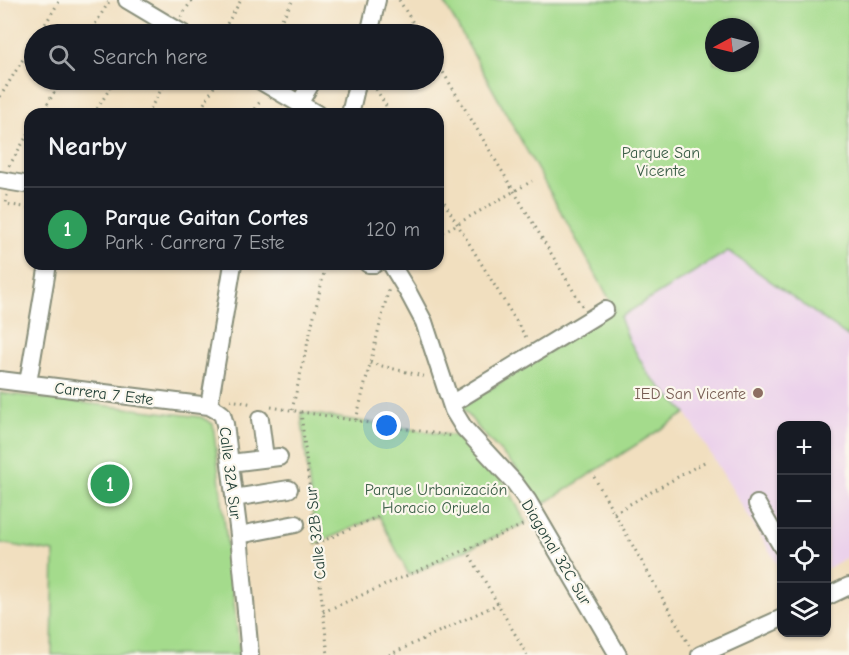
<!DOCTYPE html>
<meta charset="utf-8">
<style>
:root{--surface:#171b24;--page:#242831;--text:#f1f3f6;--muted:#9ea1a6;--line:#363941;--accent:#0f766e}
body{margin:0;font-family:"Comic Neue",sans-serif;background:var(--page);color:var(--text)}
.controls{position:absolute;right:18px;bottom:18px;display:grid;overflow:hidden;border-radius:12px;box-shadow:0 2px 4px #0004}
.controls button{width:54px;height:54px;display:grid;place-items:center;padding:0;border:0;border-bottom:2px solid var(--line);background:var(--surface);color:var(--text);font:30px sans-serif}
.compass{position:absolute;left:705px;top:18px;width:54px;height:54px;border-radius:50%;background:var(--surface);box-shadow:0 2px 4px #0004;rotate:263deg}
.you{position:absolute;left:387px;top:426px;width:21px;height:21px;margin:-15px;border:4px solid #fff;border-radius:50%;background:#1a73e8;box-shadow:0 0 0 9px #1a73e833}
.badge{display:grid;place-items:center;width:39px;height:39px;border-radius:50%;background:var(--accent);color:#fff;font-size:20px;font-weight:700}
.pin{position:absolute;translate:-50% -50%;border:3px solid #fff;box-shadow:0 2px 6px #0006}
.list{margin:0;padding:0;list-style:none}
h2{display:flex;justify-content:space-between;align-items:center;height:78px;margin:0;padding:0 24px;font-size:26px}
h2 small{font-size:20px;font-weight:400;color:var(--muted)}
.list li{display:grid;grid-template-columns:39px 1fr auto;gap:18px;align-items:center;box-sizing:border-box;height:84px;padding:0 24px;border-top:2px solid var(--line)}
.list b{display:block;font-size:22px;white-space:nowrap}
.list p{margin:0;font-size:20px;white-space:nowrap;color:var(--muted)}
.list em{font-size:20px;font-style:normal;color:var(--muted)}
.icon{flex:none;width:33px;height:33px;fill:none;stroke:currentColor;stroke-width:2;stroke-linecap:round;stroke-linejoin:round}
.map{position:relative;flex:none;width:849px;height:655px;overflow:hidden}
.search{position:absolute;background:var(--surface);box-shadow:0 2px 4px #0004;left:24px;top:24px;width:420px;height:66px;display:flex;align-items:center;gap:15px;box-sizing:border-box;padding:0 21px;border-radius:33px;color:var(--muted);font-size:22px}
.panel{position:absolute;background:var(--surface);box-shadow:0 2px 4px #0004;left:24px;top:108px;width:420px;height:162px;border-radius:18px}
.map>svg:first-child{display:block}
.built{fill:#ebd1eb}
.green{fill:#a4db8c;stroke:#628c60;stroke-width:1.5;fill-rule:evenodd}
.lines{fill:none;stroke-linecap:round;stroke-linejoin:round}
.minor-casing{stroke:#888e7a;stroke-width:20}
.path{stroke:#888e7a;stroke-width:3;stroke-dasharray:1.5 4.5;stroke-linecap:butt}
.minor{stroke:#fff;stroke-width:16}
.education-dot{fill:#8d6e63;stroke:#fbf7ec;stroke-width:2}
.labels{text-anchor:middle;stroke-width:4.5;stroke-linejoin:round;paint-order:stroke}
.park-label{font-size:16px;fill:#3a5d46;stroke:#fbf7ec}
.street-label{font-size:16px;fill:#1f3d34;stroke:#fbf7ec}
.education-label{font-size:16px;fill:#785e54;stroke:#fbf7ec;text-anchor:end}
</style>
<div class="map">
<svg width="849" height="655" viewBox="0 0 849 655">
<rect width="100%" height="100%" fill="#fbf7ec"/>
<filter id="ink" filterUnits="userSpaceOnUse"><feTurbulence type="fractalNoise" baseFrequency=".0167" numOctaves="2"/><feDisplacementMap in="SourceGraphic" scale="12" xChannelSelector="R" yChannelSelector="G"/><feConvolveMatrix kernelMatrix="1 2 1 2 8 2 1 2 1" color-interpolation-filters="sRGB"/></filter>
<filter id="wash" filterUnits="userSpaceOnUse"><feTurbulence type="fractalNoise" baseFrequency=".008" numOctaves="4" result="noise"/><feDisplacementMap in="SourceGraphic" scale="24" xChannelSelector="R" yChannelSelector="G"/><feGaussianBlur stdDeviation="1.35" result="paint"/><feColorMatrix in="noise" values="0 0 0 0 0 0 0 0 0 0 0 0 0 0 0 0 0 1.4 0 .05"/><feComposite in="paint" operator="in"/></filter>
<g filter="url(#wash)">
<rect width="100%" height="100%" fill="#f1dfbf"/>
<path class="built" d="M729 251 849 337V556L827 569 826 426H782L781 570 686 413 648 374 628 338 620 317Z"/>
<path class="green" d="M443 0H849V337L728 251 620 317 628 338 648 374 686 413 542 505 516 468 480 430 462 407 615 309ZM714 27H750V63H714Z
M0 393 201 417 213 424 240 655H52L54 552 0 543Z
M301 412 455 436C471 454 493 465 506 485 514 497 519 511 526 523L409 575 379 516 316 544Z"/>
</g>
<g filter="url(#ink)">
<g class="lines">
<defs>
<path id="minor" d="M127 0 184 34
M369 34 377 0
M259 80 317 114
M299 104 313 80
M350 114 358 80
M0 180 30 185
M368 264H375
M391 264 408 292 424 322 453 410 464 428 514 482 528 501 618 655
M0 380 209 406 218 411 222 414 225 424 239 535 250 655
M28 383 48 264
M451 404 605 310
M209 406 233 264
M260 419 265 458
M230 463 279 457
M234 498 289 489
M757 504 782 547
M239 535 296 524
M826 597 849 586
M700 655 782 618"/>
</defs>
<use href="#minor" class="minor-casing"/>
<path class="path" d="M399 0 420 34
M181 17 192 0
M39 34 60 0
M89 34 110 0
M142 34 146 28
M221 34 241 0
M273 34 292 2
M434 57 583 307
M373 84 391 114
M0 97 34 41
M41 114 62 80
M94 114 115 80
M147 114 167 80
M198 114 218 80
M252 114 261 100
M9 166 30 131
M438 192 527 339
M7 195 6 204 30 208
M438 235 532 181
M370 363 427 377
M230 400 253 404
M271 407 451 436
M292 410 326 264
M301 412 328 655
M356 420 389 288
M594 477 689 645
M614 513 708 460
M316 544 379 516
M467 550 527 655
M323 612 525 524
M389 655 498 604"/>
<use href="#minor" class="minor"/>
</g>
</g>
<circle class="education-dot" cx="758" cy="393" r="6"/>
<g class="labels">
<g class="park-label">
<text x="661" y="158">Parque San<tspan x="661" dy="18">Vicente</tspan></text>
<text x="436" y="495">Parque Urbanización<tspan x="436" dy="18">Horacio Orjuela</tspan></text>
</g>
<g class="street-label">
<text transform="translate(104 393) rotate(7)" y="6">Carrera 7 Este</text>
<text transform="translate(231 473) rotate(83)" y="6">Calle 32A Sur</text>
<text transform="translate(315 533) rotate(-96)" y="6">Calle 32B Sur</text>
<text transform="translate(557 552) rotate(59)" y="6">Diagonal 32C Sur</text>
</g>
<g class="education-label">
<text x="746" y="399">IED San Vicente</text>
</g>
</g>
</svg>
<div class="controls">
<button>+</button>
<button>−</button>
<button><svg class="icon" aria-label="locate" viewBox="0 0 24 24"><circle cx="12" cy="12" r="6"/><path d="M12 2v4M12 18v4M2 12h4M18 12h4"/></svg></button>
<button><svg class="icon" aria-label="layers" viewBox="0 0 24 24"><path d="M12 4l9 5-9 5-9-5zM3 14l9 5 9-5"/></svg></button>
</div>
<svg class="compass" viewBox="-18 -18 36 36"><path d="M0-13l5 13h-10z" fill="#e53935"/><path d="M0 13l5-13h-10z" fill="#9ea1a6"/></svg>
<div class="you"></div>
<div class="pin badge" style="left:110px;top:484px;background:#2e9e5b">1</div>
<div class="search"><svg class="icon" aria-label="search" viewBox="0 0 24 24"><circle cx="10" cy="10" r="6"/><path d="M15 15l6 6"/></svg>Search here</div>
<section class="panel">
<h2>Nearby<small></small></h2>
<ul class="list">
<li><span class="badge" style="background:#2e9e5b">1</span><div><b>Parque Gaitan Cortes</b><p>Park · Carrera 7 Este</p></div><em>120 m</em></li>
</ul>
</section>
</div>
